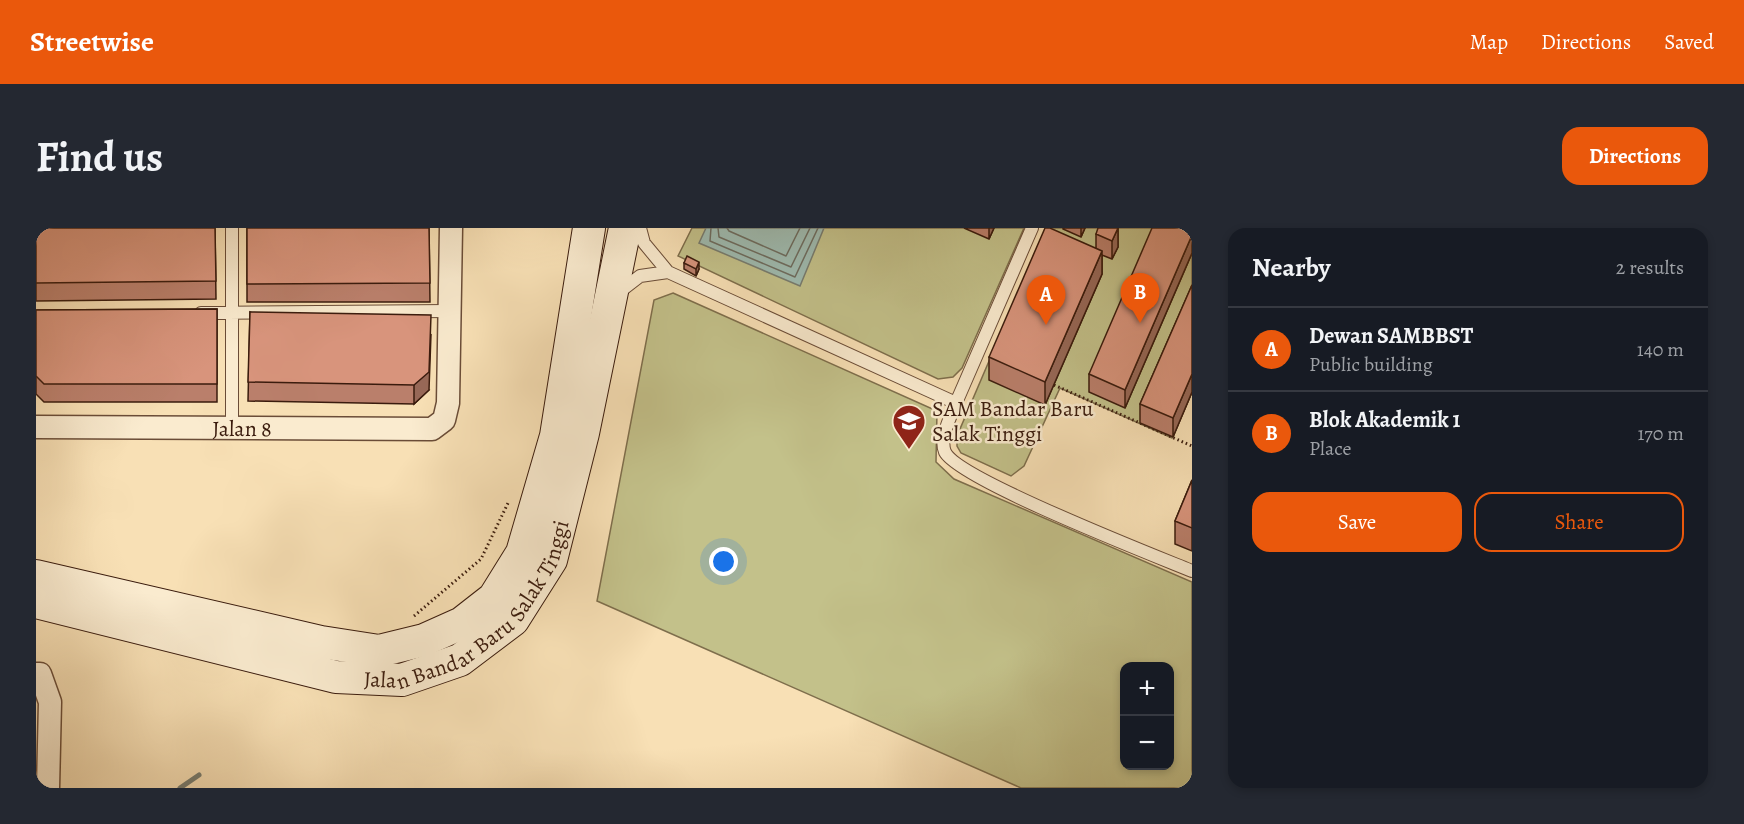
<!DOCTYPE html>
<meta charset="utf-8">
<style>
:root{--surface:#171b24;--page:#242831;--text:#f1f3f6;--muted:#9ea1a6;--line:#363941;--accent:#ea580c}
body{margin:0;font-family:Alegreya,serif;background:var(--page);color:var(--text)}
.controls{position:absolute;right:18px;bottom:18px;display:grid;overflow:hidden;border-radius:12px;box-shadow:0 3px 9px #0003}
.controls button{width:54px;height:54px;display:grid;place-items:center;padding:0;border:0;border-bottom:2px solid var(--line);background:var(--surface);color:var(--text);font:30px sans-serif}
.you{position:absolute;left:688px;top:334px;width:21px;height:21px;margin:-15px;border:4px solid #fff;border-radius:50%;background:#1a73e8;box-shadow:0 0 0 9px #1a73e833}
.badge{display:grid;place-items:center;width:39px;height:39px;border-radius:50%;background:var(--accent);color:#fff;font-size:20px;font-weight:700}
.pin{position:absolute;translate:-50% -50px;filter:drop-shadow(0 2px 3px #0008)}
.pin::after{content:'';position:absolute;top:32px;width:21px;height:18px;background:inherit;clip-path:polygon(0 0,100% 0,50% 100%)}
.list{margin:0;padding:0;list-style:none}
h2{display:flex;justify-content:space-between;align-items:center;height:78px;margin:0;padding:0 24px;font-size:26px}
h2 small{font-size:20px;font-weight:400;color:var(--muted)}
.list li{display:grid;grid-template-columns:39px 1fr auto;gap:18px;align-items:center;box-sizing:border-box;height:84px;padding:0 24px;border-top:2px solid var(--line)}
.list b{display:block;font-size:22px;white-space:nowrap}
.list p{margin:0;font-size:20px;white-space:nowrap;color:var(--muted)}
.list em{font-size:20px;font-style:normal;color:var(--muted)}
.actions{display:flex;gap:12px;padding:18px 24px}
.actions a{flex:1;padding:14px 0;border:2px solid var(--accent);border-radius:18px;text-align:center;font-size:21px;color:var(--accent)}
.actions .main{background:var(--accent);color:#fff}
.map{position:relative;flex:none;width:1156px;height:560px;overflow:hidden;border-radius:18px}
header{display:flex;align-items:center;gap:36px;box-sizing:border-box;height:84px;padding:0 30px;background:var(--accent);color:#fff}
header strong{font-size:28px}
nav{display:flex;gap:33px;margin-inline-start:auto;font-size:21px}
.intro{display:flex;align-items:center;justify-content:space-between;box-sizing:border-box;height:144px;padding:0 36px}
h1{margin:0;font-size:42px}
.button{padding:15px 27px;border-radius:18px;background:var(--accent);color:#fff;font-size:21px;font-weight:700}
main{display:flex;gap:36px;padding:0 36px}
aside{flex:1;background:var(--surface);border-radius:18px;box-shadow:0 3px 9px #0003}
.map>svg:first-child{display:block}
.green{fill:#c3c18a;stroke:#7e6e4c;stroke-width:1.5;fill-rule:evenodd}
.water{fill:#9ebcb2;stroke:#767c70;stroke-width:1.5}
.lines{fill:none;stroke-linecap:round;stroke-linejoin:round}
.shore{stroke:#6c6c60;stroke-width:1.5}
.stream{stroke:#767c70;stroke-width:5}
.lane-casing{stroke:#6a4c37;stroke-width:14}
.street-casing{stroke:#6a4c37;stroke-width:25}
.secondary-casing{stroke:#3a1b0d;stroke-width:34}
.path{stroke:#3a1b0d;stroke-width:3;stroke-dasharray:1.5 3;stroke-linecap:butt}
.lane{stroke:#faebcf;stroke-width:12}
.street{stroke:#faebcf;stroke-width:22}
.secondary{stroke:#faebcf;stroke-width:32}
.wall{fill:#ba7f6b;stroke:#3a1b0d;stroke-width:1.5}
.shaded-wall{fill:#976857;stroke:#3a1b0d;stroke-width:1.5}
.building{fill:#d8947c;stroke:#3a1b0d;stroke-width:1.5}
.labels{text-anchor:middle;stroke-width:5;stroke-linejoin:round;paint-order:stroke}
.poi-label{font-size:22px;fill:#3a1b0d;stroke:#faebcf;text-anchor:start}
.street-label{font-size:22px;fill:#3a1b0d;stroke:#faebcf}
</style>
<header>
<strong>Streetwise</strong>
<nav><a>Map</a><a>Directions</a><a>Saved</a></nav>
</header>
<div class="intro"><h1>Find us</h1><a class="button">Directions</a></div>
<main>
<div class="map">
<svg width="1156" height="560" viewBox="0 0 1156 560">
<rect width="100%" height="100%" fill="#f8e0b5"/>
<filter id="stains"><feTurbulence type="fractalNoise" baseFrequency=".00333" numOctaves="4"/><feColorMatrix values="0 0 0 0 .2 0 0 0 0 .09 0 0 0 0 .02 0 0 0 .5 -.17"/></filter>
<radialGradient id="worn" r=".72"><stop offset=".6" stop-color="#630" stop-opacity="0"/><stop offset="1" stop-color="#630" stop-opacity=".3"/></radialGradient>
<path class="green" d="M656 0H988L926 140 917 149 902 151 642 28Z
M1010 0H1156V164L1136 210 1024 160 988 238 975 248 925 225 921 218V208Z
M637 65 901 183 900 234 918 251 1156 354V560H985L561 373 618 72ZM1088 439H1134V538H1088Z"/>
<path class="water" d="M670 0H788L764 58 663 15Z"/>
<g class="lines">
<path class="shore" d="M675 0 674 13 759 49 782 0
M682 0 683 9 755 39 774 0
M691 0 693 3 750 28 764 0"/>
<path class="stream" d="M144 560 163 547"/>
<defs>
<path id="lane" d="M604 0 608 15 632 44 920 175
M996 0 920 175C915 188 903 210 909 224 922 251 1117 327 1156 343
M582 65 604 48 632 44
M165 85 413 83
M196 198V0"/>
<g id="street">
<path id="s1" d="M0 199 396 201 408 192 412 175 415 0"/>
<path d="M0 446H4L14 474 12 560"/>
</g>
<g id="secondary">
<path d="M0 348 285 414 343 423 388 412 426 395 458 370 486 325 520 208 553 0"/>
<path id="s2" d="M0 374 300 449 366 452 424 432 477 392 515 332 547 205 589 0"/>
</g>
</defs>
<use href="#lane" class="lane-casing"/>
<use href="#street" class="street-casing"/>
<use href="#secondary" class="secondary-casing"/>
<path class="path" d="M1018 157 1156 218
M378 388 445 331 473 273"/>
<use href="#lane" class="lane"/>
<use href="#street" class="street"/>
<use href="#secondary" class="secondary"/>
</g>
<path class="wall" d="M0 0H179L180 71 0 73Z
M211 0H393L394 74H211Z
M928 0H958L953 11Z
M1027 0H1049L1045 9 1027 1Z
M1082 0V19L1076 31 1066 27V46L1009 177 953 152V129L1060 20V6Z
M1156 0V25L1089 180 1053 164V146Z
M648 35 663 41 660 48 648 41Z
M1156 57V164L1137 209 1104 195V176Z
M181 81V174H8L0 166V82Z
M214 84 393 162 378 176 212 173Z
M1156 252V323L1139 316V293Z"/>
<path class="shaded-wall" d="M953 0H958L953 11Z
M1045 0H1049L1045 9Z
M1082 0V19L1076 31V13Z
M1156 7V25L1089 180V162Z
M1066 23V46L1009 177V154Z
M663 34V41L660 48V41Z
M395 106 393 162 378 176V157Z
M1156 146V164L1137 209V190Z"/>
<path class="building" d="M0 0H179L180 53 0 55Z
M211 0H393L394 55 211 56Z
M1009 0H1014L1066 23 1009 154 953 129Z
M1062 0H1082L1076 13 1060 6Z
M1116 0H1156V7L1089 162 1053 146Z
M651 28 663 34 660 41 648 35Z
M1156 57V146L1137 190 1104 176Z
M181 81V156H8L0 148V82Z
M214 84 395 87 393 144 378 157 212 154Z
M1156 252V300L1139 293Z"/>
<defs>
<symbol id="school-pin" viewBox="-11 -11 22 30"><path d="M0 17L-7.5 6A9.5 9.5 0 1 1 7.5 6Z" fill="#8f2418" stroke="#faebcf"/><path d="M0-5L7-2L0 1L-7-2ZM-4 1L0 2.5L4 1V4Q0 6-4 4Z" fill="#fff"/></symbol>
</defs>
<g fill-rule="evenodd">
<use href="#school-pin" x="854" y="174" width="38" height="52"/>
</g>
<g class="labels">
<g class="poi-label">
<text x="896" y="188">SAM Bandar Baru<tspan x="896" dy="25">Salak Tinggi</tspan></text>
</g>
<g class="street-label">
<text dy="8" stroke="none"><textPath href="#s1" startOffset="206">Jalan 8</textPath></text>
<text dy="8" stroke="none"><textPath href="#s2" startOffset="476">Jalan Bandar Baru Salak Tinggi</textPath></text>
</g>
</g>
<rect width="100%" height="100%" filter="url(#stains)"/>
<rect width="100%" height="100%" fill="url(#worn)"/>
</svg>
<div class="controls">
<button>+</button>
<button>−</button>
</div>
<div class="you"></div>
<div class="pin badge" style="left:1010px;top:97px">A</div>
<div class="pin badge" style="left:1104px;top:95px">B</div>
</div>
<aside>
<h2>Nearby<small>2 results</small></h2>
<ul class="list">
<li><span class="badge">A</span><div><b>Dewan SAMBBST</b><p>Public building</p></div><em>140 m</em></li>
<li><span class="badge">B</span><div><b>Blok Akademik 1</b><p>Place</p></div><em>170 m</em></li>
</ul>
<div class="actions"><a class="main">Save</a><a>Share</a></div>
</aside>
</main>
